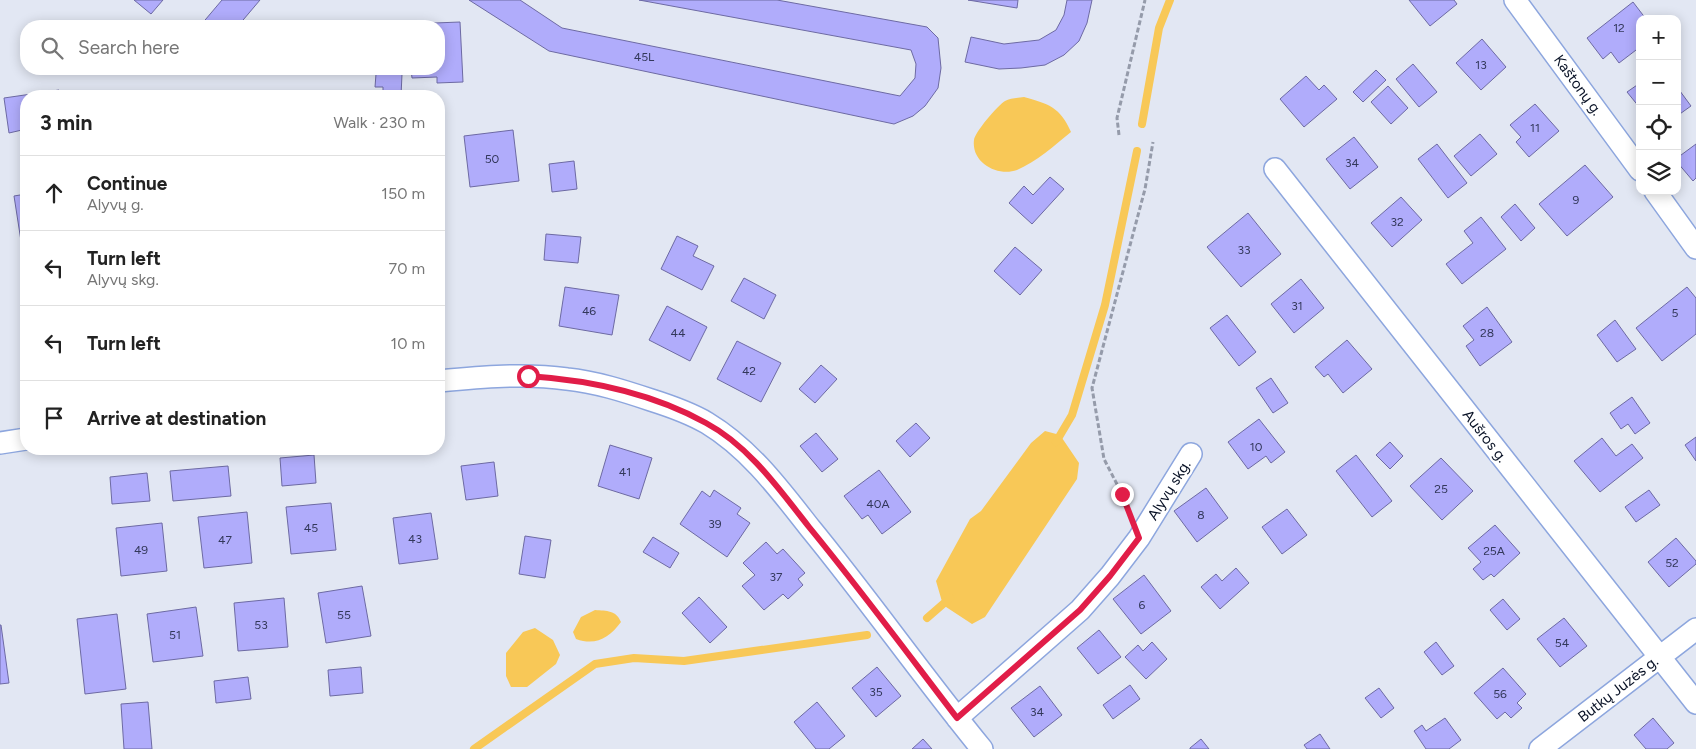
<!DOCTYPE html>
<meta charset="utf-8">
<style>
:root{--surface:#fff;--page:#f2f2f2;--text:#222;--muted:#767676;--line:#e0e0e0}
body{margin:0;font-family:Figtree,sans-serif;background:var(--page);color:var(--text)}
.controls{position:absolute;right:15px;top:15px;display:grid;overflow:hidden;border-radius:10px;box-shadow:0 2px 12px #0003}
.controls button{width:45px;height:45px;display:grid;place-items:center;padding:0;border:0;border-bottom:1px solid var(--line);background:var(--surface);color:var(--text);font:25px sans-serif}
.stop{position:absolute;width:15px;height:15px;margin:-11px;border:4px solid #e11d48;border-radius:50%;background:#fff}
.stop.end{background:#e11d48;border-color:#fff;box-shadow:0 1px 5px #0008}
.list{margin:0;padding:0;list-style:none}
h2{display:flex;justify-content:space-between;align-items:center;height:65px;margin:0;padding:0 20px;font-size:21px}
h2 small{font-size:16px;font-weight:400;color:var(--muted)}
.list li{display:grid;grid-template-columns:32px 1fr auto;gap:15px;align-items:center;box-sizing:border-box;height:75px;padding:0 20px;border-top:1px solid var(--line)}
.list b{display:block;font-size:19px;white-space:nowrap}
.list p{margin:0;font-size:16px;white-space:nowrap;color:var(--muted)}
.list em{font-size:16px;font-style:normal;color:var(--muted)}
.icon{flex:none;width:28px;height:28px;fill:none;stroke:currentColor;stroke-width:2;stroke-linecap:round;stroke-linejoin:round}
.map{position:relative;flex:none;width:1696px;height:749px;overflow:hidden}
.search{position:absolute;background:var(--surface);box-shadow:0 2px 12px #0003;left:20px;top:20px;width:425px;height:55px;display:flex;align-items:center;gap:12px;box-sizing:border-box;padding:0 18px;border-radius:20px;color:var(--muted);font-size:19px}
.panel{position:absolute;background:var(--surface);box-shadow:0 2px 12px #0003;left:20px;top:90px;width:425px;height:365px;border-radius:20px}
.map>svg:first-child{display:block}
.water{fill:#f8c857}
.lines{fill:none;stroke-linecap:round;stroke-linejoin:round}
.stream{stroke:#f8c857;stroke-width:8}
.building{fill:#b0acfb;stroke:#6d6aa3}
.minor-casing{stroke:#8da6de;stroke-width:24}
.path{stroke:#959baa;stroke-width:3;stroke-dasharray:5 2.5;stroke-linecap:butt}
.minor{stroke:#fff;stroke-width:21}
.route{stroke:#e11d48;stroke-width:6}
.labels{text-anchor:middle;stroke-width:4.5;stroke-linejoin:round;paint-order:stroke}
.number-label{font-size:12px;fill:#33385b}
.street-label{font-size:15px;fill:#091226;stroke:#fff}
</style>
<div class="map">
<svg width="1696" height="749" viewBox="0 0 1696 749">
<rect width="100%" height="100%" fill="#e2e7f3"/>
<path class="water" d="M1024 97C1049 104 1060 107 1071 132 1055 145 1036 162 1017 170 998 177 971 163 974 140 975 132 998 105 1005 101 1010 98 1018 98 1024 97Z
M1045 431 1060 435 1079 463 1077 479 985 617 972 624 943 605 936 581 970 519 981 511 1031 443Z
M595 610C607 611 616 610 621 622 609 638 596 646 576 639L573 632 581 617Z
M535 628 553 640 560 655 556 664 527 687H511L506 676V653L523 632Z"/>
<g class="lines">
<path class="stream" d="M1142 124 1159 28 1170 0
M1056 442 1072 415 1105 305 1137 151
M927 618 950 598
M474 749 595 664 634 658 684 661 867 635"/>
</g>
<path class="building" d="M134 0H163L151 14Z
M222 0H260L238 26H200Z
M469 0H520L562 28 900 96 915 78 916 64 911 50 639 0H777L927 27 938 38 941 68 938 88 925 106 913 116 894 124 549 51Z
M968 0H1018L1017 8Z
M1067 0H1092L1087 23 1079 41 1064 55 1045 65 1021 68 999 69 965 62 971 37 1004 44 1039 40 1056 30 1064 15Z
M1409 0H1454L1457 4 1430 26Z
M1633 2 1646 19H1640V47L1619 63 1611 52 1603 59 1587 38Z
M460 22 463 82 437 83V77L412 78 411 69H439V26H409V24Z
M1482 39 1506 67 1481 90 1456 63Z
M1413 64 1437 92 1419 107 1396 79Z
M1376 70 1386 80 1363 102 1353 92Z
M376 74H402L401 96H383V87H375Z
M1306 76 1319 90 1324 85 1337 99 1304 127 1280 99Z
M1640 83V108L1627 92Z
M1388 86 1408 108 1391 124 1371 102Z
M1677 87 1691 106 1677 116Z
M59 90 60 96H26V145H24L22 130 9 133 4 98Z
M1535 104 1559 131 1529 157 1516 142 1521 137 1510 125Z
M513 130 519 181 470 187 464 136Z
M1480 134 1497 154 1471 176 1454 156Z
M1354 137 1378 167 1350 189 1326 159Z
M1437 144 1467 183 1448 198 1418 159Z
M1696 144V178L1693 181 1677 162V158Z
M574 161 577 189 552 192 549 164Z
M1585 165 1613 197 1567 236 1539 204Z
M1050 177 1064 189 1032 224 1009 203 1024 186 1033 195Z
M26 194V240L21 241 14 196Z
M1401 197 1422 220 1392 247 1371 223Z
M1515 204 1535 228 1521 241 1501 217Z
M1248 213 1281 254 1241 287 1207 247Z
M1481 217 1506 249 1462 284 1446 264 1473 243 1464 231Z
M546 234 581 237 578 263 544 260Z
M677 236 698 246 693 256 714 266 702 290 661 269Z
M1015 247 1042 270 1020 295 994 271Z
M744 278 776 295 764 319 731 301Z
M1301 279 1324 308 1294 333 1271 304Z
M565 287 619 295 612 335 559 326Z
M1687 287 1696 298V334L1662 361 1636 328Z
M667 306 707 327 690 361 649 340Z
M1487 307 1512 342 1480 366 1466 346 1474 340 1463 326Z
M1227 315 1256 352 1239 366 1210 328Z
M1615 320 1636 349 1617 362 1597 335Z
M1347 340 1372 369 1343 393 1328 374 1324 377 1315 367Z
M737 341 781 363 761 402 717 379Z
M821 365 837 379 815 403 799 389Z
M1271 378 1288 403 1273 413 1256 388Z
M1632 397 1650 423 1635 434 1628 424 1621 429 1610 413Z
M1259 419 1285 452 1271 463 1266 456 1248 469 1228 442Z
M916 423 930 438 910 457 896 441Z
M816 433 838 459 822 472 800 446Z
M1696 437V461L1685 445Z
M1602 438 1616 456 1632 444 1643 458 1600 492 1574 461Z
M1390 442 1403 456 1390 469 1376 455Z
M610 445 652 458 639 499 598 486Z
M314 455 316 483 282 486 280 458Z
M1356 455 1392 501 1372 517 1336 471Z
M1441 458 1473 491 1442 520 1410 486Z
M494 462 498 496 466 500 461 466Z
M228 466 231 496 173 501 170 471Z
M879 470 911 512 882 534 868 515 862 519 844 496Z
M147 473 150 501 112 504 110 477Z
M1206 488 1228 518 1197 542 1174 511Z
M714 490 741 508 737 514 750 523 727 557 680 524 702 491 710 497Z
M1649 490 1660 505 1636 522 1625 507Z
M331 503 336 550 291 554 286 507Z
M1287 509 1307 535 1282 554 1262 527Z
M247 512 252 563 204 568 198 517Z
M431 513 438 559 399 564 393 518Z
M162 523 167 571 121 576 116 528Z
M1495 525 1520 553 1494 577 1491 574 1483 580 1473 569 1481 562 1468 548Z
M525 536 551 540 545 578 519 574Z
M653 537 679 553 670 568 643 552Z
M1676 538 1696 561V564L1669 587 1648 562Z
M766 542 777 554 783 549 805 573 798 579 803 585 788 599 783 594 764 610 742 586 755 575 743 563Z
M1236 568 1249 583 1220 609 1201 587 1216 574 1222 581Z
M1144 575 1171 611 1141 634 1113 599Z
M362 586 371 636 326 643 318 593Z
M699 597 727 627 710 643 682 613Z
M284 598 288 647 238 651 234 603Z
M1503 599 1520 619 1507 630 1490 610Z
M196 607 203 656 153 662 147 614Z
M117 614 126 689 85 694 77 619Z
M1564 618 1587 646 1560 667 1537 639Z
M0 625H1L9 683 0 684Z
M1099 630 1121 657 1098 674 1077 648Z
M1152 642 1167 659 1146 679 1125 657 1138 645 1143 651Z
M1436 642 1454 666 1442 675 1424 652Z
M361 667 363 693 330 696 328 670Z
M877 667 901 696 876 717 852 688Z
M1503 668 1526 694 1517 703 1522 708 1511 718 1505 712 1497 719 1474 693Z
M248 677 251 699 216 703 214 681Z
M1130 685 1140 699 1113 719 1103 705Z
M1040 686 1062 715 1034 737 1011 708Z
M1379 688 1394 708 1381 718 1365 698Z
M148 702 152 749H124L121 704Z
M817 702 845 736 829 749H816L794 722Z
M1445 718 1461 740 1449 749H1426L1414 731 1422 725 1426 731Z
M1653 718 1674 743 1667 749H1646L1634 735Z
M1320 734 1330 749H1307L1304 745Z
M923 739 932 749H912Z
M1201 739 1209 749H1190V748Z"/>
<g class="lines">
<defs>
<path id="minor" d="M1515 0 1640 170
M1275 169 1696 703
M1655 191 1696 248
M439 381C481 377 525 373 567 379 596 382 624 391 651 400 670 406 690 413 707 423 750 449 780 490 810 528 869 600 923 677 982 749
M0 443 26 439
M957 718 1080 610 1110 576 1139 538 1191 454
M1540 749 1696 629"/>
</defs>
<use href="#minor" class="minor-casing"/>
<path class="path" d="M1119 135 1117 118 1145 0
M1129 512 1122 494 1104 459 1092 388 1145 189 1153 142"/>
<use href="#minor" class="minor"/>
</g>
<g class="lines">
<path class="route" d="M528 376C589 380 652 393 706 423 749 446 779 489 809 527 860 589 908 654 957 718L1080 610 1110 576 1139 538 1122 494"/>
</g>
<g class="labels">
<g class="number-label">
<text x="1619" y="32">12</text>
<text x="644" y="61">45L</text>
<text x="1481" y="69">13</text>
<text x="1535" y="132">11</text>
<text x="492" y="163">50</text>
<text x="1352" y="167">34</text>
<text x="1576" y="204">9</text>
<text x="1397" y="226">32</text>
<text x="1244" y="254">33</text>
<text x="1297" y="310">31</text>
<text x="589" y="315">46</text>
<text x="1675" y="317">5</text>
<text x="678" y="337">44</text>
<text x="1487" y="337">28</text>
<text x="749" y="375">42</text>
<text x="1256" y="451">10</text>
<text x="625" y="476">41</text>
<text x="1441" y="493">25</text>
<text x="878" y="508">40A</text>
<text x="1201" y="519">8</text>
<text x="715" y="528">39</text>
<text x="311" y="532">45</text>
<text x="415" y="543">43</text>
<text x="225" y="544">47</text>
<text x="141" y="554">49</text>
<text x="1494" y="555">25A</text>
<text x="1672" y="567">52</text>
<text x="776" y="581">37</text>
<text x="1142" y="609">6</text>
<text x="344" y="619">55</text>
<text x="261" y="629">53</text>
<text x="175" y="639">51</text>
<text x="1562" y="647">54</text>
<text x="876" y="696">35</text>
<text x="1500" y="698">56</text>
<text x="1037" y="716">34</text>
</g>
<g class="street-label">
<text transform="translate(1578 85) rotate(54)" y="5">Kaštonų g.</text>
<text transform="translate(1485 436) rotate(52)" y="5">Aušros g.</text>
<text transform="translate(1169 490) rotate(-58)" y="5">Alyvų skg.</text>
<text transform="translate(1618 689) rotate(-38)" y="5">Butkų Juzės g.</text>
</g>
</g>
</svg>
<div class="controls">
<button>+</button>
<button>−</button>
<button><svg class="icon" aria-label="locate" viewBox="0 0 24 24"><circle cx="12" cy="12" r="6"/><path d="M12 2v4M12 18v4M2 12h4M18 12h4"/></svg></button>
<button><svg class="icon" aria-label="layers" viewBox="0 0 24 24"><path d="M12 4l9 5-9 5-9-5zM3 14l9 5 9-5"/></svg></button>
</div>
<div class="stop" style="left:528px;top:376px"></div>
<div class="stop end" style="left:1122px;top:494px"></div>
<div class="search"><svg class="icon" aria-label="search" viewBox="0 0 24 24"><circle cx="10" cy="10" r="6"/><path d="M15 15l6 6"/></svg>Search here</div>
<section class="panel">
<h2>3 min<small>Walk · 230 m</small></h2>
<ul class="list">
<li><svg class="icon" aria-label="ahead" viewBox="0 0 24 24"><path d="M12 20V5M6 11l6-6 6 6"/></svg><div><b>Continue</b><p>Alyvų g.</p></div><em>150 m</em></li>
<li><svg class="icon" aria-label="left" viewBox="0 0 24 24"><path d="M17 20v-9H6M10 6l-5 5 5 5"/></svg><div><b>Turn left</b><p>Alyvų skg.</p></div><em>70 m</em></li>
<li><svg class="icon" aria-label="left" viewBox="0 0 24 24"><path d="M17 20v-9H6M10 6l-5 5 5 5"/></svg><div><b>Turn left</b></div><em>10 m</em></li>
<li><svg class="icon" aria-label="arrive" viewBox="0 0 24 24"><path d="M6 21V4h12l-3 4 3 4H6"/></svg><div><b>Arrive at destination</b></div></li>
</ul>
</section>
</div>
